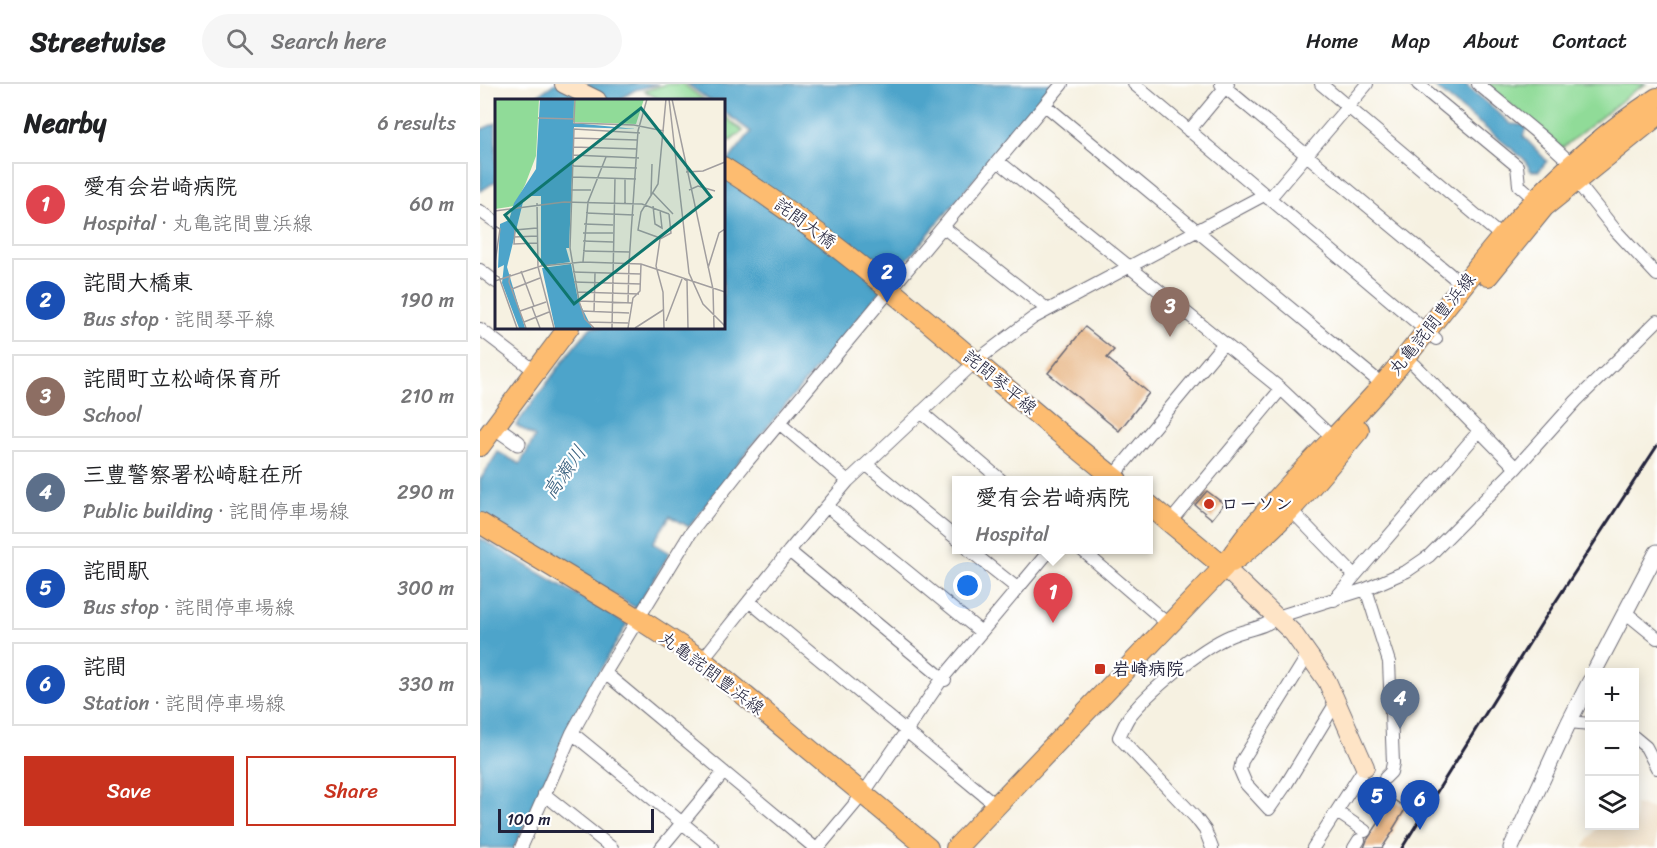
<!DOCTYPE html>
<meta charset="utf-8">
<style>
:root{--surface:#fff;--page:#f6f6f6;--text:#202124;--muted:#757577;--line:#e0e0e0;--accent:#c8321e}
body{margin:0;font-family:Sriracha,"Klee One",sans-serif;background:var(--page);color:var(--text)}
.controls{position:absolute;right:18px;bottom:18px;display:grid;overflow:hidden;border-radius:0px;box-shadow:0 3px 15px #0003}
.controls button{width:54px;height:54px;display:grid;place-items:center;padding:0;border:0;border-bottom:2px solid var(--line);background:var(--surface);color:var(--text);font:30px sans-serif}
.scale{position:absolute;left:18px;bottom:15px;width:156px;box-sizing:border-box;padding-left:6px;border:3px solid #22223b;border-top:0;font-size:16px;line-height:21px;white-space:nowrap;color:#22223b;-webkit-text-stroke:4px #fff;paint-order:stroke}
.you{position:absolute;left:488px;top:502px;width:21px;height:21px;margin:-15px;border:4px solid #fff;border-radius:50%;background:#1a73e8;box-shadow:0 0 0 9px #1a73e833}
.badge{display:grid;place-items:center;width:39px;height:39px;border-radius:50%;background:var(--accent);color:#fff;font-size:20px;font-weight:700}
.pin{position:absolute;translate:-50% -50px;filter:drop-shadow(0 2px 3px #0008)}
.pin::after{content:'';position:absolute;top:32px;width:21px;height:18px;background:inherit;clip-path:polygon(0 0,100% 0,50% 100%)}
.popup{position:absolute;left:472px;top:392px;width:201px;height:78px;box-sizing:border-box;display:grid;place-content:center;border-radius:0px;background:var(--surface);filter:drop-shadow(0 2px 4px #0005);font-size:20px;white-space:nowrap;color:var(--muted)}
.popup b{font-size:22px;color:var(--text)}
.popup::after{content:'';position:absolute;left:50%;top:100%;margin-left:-12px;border:12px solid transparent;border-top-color:var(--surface)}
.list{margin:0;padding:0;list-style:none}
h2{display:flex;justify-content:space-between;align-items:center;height:78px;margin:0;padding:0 24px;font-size:26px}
h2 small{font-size:20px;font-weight:400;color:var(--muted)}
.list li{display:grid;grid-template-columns:39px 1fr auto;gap:18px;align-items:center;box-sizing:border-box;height:84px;margin:0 12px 12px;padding:0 12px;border:2px solid var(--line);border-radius:0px}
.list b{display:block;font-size:22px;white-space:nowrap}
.list p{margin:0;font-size:20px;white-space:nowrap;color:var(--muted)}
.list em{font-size:20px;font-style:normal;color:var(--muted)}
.actions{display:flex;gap:12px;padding:18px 24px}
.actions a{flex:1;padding:14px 0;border:2px solid var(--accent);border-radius:0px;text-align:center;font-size:21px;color:var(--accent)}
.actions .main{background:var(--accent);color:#fff}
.icon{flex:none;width:33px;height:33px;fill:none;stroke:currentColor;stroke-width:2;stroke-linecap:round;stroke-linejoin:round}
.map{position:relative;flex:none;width:1177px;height:764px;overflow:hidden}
header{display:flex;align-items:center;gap:36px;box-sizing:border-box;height:84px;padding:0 30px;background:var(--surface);border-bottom:2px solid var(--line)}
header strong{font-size:28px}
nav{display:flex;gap:33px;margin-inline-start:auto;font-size:21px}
.search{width:420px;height:54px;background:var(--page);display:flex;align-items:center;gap:15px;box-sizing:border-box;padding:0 21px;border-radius:33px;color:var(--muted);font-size:22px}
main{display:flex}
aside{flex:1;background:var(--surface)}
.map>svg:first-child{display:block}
.built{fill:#ecd8ba}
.green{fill:#90db98;stroke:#597e6a;stroke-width:1.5}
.water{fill:#4da4ca;stroke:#386382;stroke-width:1.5}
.building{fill:#e5af79}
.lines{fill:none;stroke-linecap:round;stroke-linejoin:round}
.minor-casing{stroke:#6c6a75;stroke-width:14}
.tertiary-casing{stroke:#6c6a75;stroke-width:17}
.secondary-casing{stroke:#6c6a75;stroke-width:20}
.primary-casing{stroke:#6c6a75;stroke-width:22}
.minor{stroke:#fff;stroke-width:12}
.tertiary{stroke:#fff;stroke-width:15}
.secondary{stroke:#fee4c6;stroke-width:18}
.primary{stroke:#fdbc70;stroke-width:20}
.rail{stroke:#22223b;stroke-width:3}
.poi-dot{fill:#c8321e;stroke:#fff;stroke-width:2}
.labels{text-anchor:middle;stroke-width:4.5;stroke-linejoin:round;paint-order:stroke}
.street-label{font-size:18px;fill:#22223b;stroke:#fff}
.poi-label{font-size:18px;font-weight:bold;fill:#22223b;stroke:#fff;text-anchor:start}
.water-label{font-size:20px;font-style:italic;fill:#355c7b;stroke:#fff}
.inset-road{fill:none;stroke:#a19e9f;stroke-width:1.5}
.view{fill:#0f766e;fill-opacity:0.15;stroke:#0f766e;stroke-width:3}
.inset-edge{fill:none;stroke:#22223b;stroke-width:3}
</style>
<header>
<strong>Streetwise</strong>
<div class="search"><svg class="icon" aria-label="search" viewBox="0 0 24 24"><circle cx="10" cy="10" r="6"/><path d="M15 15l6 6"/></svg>Search here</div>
<nav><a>Home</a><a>Map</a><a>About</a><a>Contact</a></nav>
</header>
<main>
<aside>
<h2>Nearby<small>6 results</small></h2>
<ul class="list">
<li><span class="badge" style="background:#e0444e">1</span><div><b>愛有会岩崎病院</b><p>Hospital · 丸亀詫間豊浜線</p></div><em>60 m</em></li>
<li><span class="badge" style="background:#1a4fb4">2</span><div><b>詫間大橋東</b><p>Bus stop · 詫間琴平線</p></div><em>190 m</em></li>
<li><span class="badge" style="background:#8d6e63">3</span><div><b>詫間町立松崎保育所</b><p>School</p></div><em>210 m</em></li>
<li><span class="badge" style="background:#5c6f8a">4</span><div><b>三豊警察署松崎駐在所</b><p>Public building · 詫間停車場線</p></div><em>290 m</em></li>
<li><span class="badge" style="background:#1a4fb4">5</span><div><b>詫間駅</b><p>Bus stop · 詫間停車場線</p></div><em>300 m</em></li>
<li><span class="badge" style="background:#1a4fb4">6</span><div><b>詫間</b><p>Station · 詫間停車場線</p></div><em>330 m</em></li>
</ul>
<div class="actions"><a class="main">Save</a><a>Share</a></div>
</aside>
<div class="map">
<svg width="1177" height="764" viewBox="0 0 1177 764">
<rect width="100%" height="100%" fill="#fff"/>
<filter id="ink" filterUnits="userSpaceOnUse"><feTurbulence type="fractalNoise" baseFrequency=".0167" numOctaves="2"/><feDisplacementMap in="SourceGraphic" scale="12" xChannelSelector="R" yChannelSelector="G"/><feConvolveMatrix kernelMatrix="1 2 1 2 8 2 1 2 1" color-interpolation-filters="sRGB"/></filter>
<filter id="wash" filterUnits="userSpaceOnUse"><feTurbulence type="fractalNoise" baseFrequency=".008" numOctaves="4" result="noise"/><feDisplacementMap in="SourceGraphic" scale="24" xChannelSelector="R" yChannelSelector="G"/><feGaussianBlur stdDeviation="1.35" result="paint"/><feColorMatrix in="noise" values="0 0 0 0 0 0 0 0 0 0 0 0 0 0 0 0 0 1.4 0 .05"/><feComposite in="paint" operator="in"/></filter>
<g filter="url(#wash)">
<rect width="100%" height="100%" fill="#f6f1e1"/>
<path class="built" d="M1155 720 1177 726V764H1103L1118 742H1154Z"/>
<path class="green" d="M187 0H203L224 16H180L164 7Z
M1006 0H1166L1154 7 1082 64Z
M243 31 263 47 250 57 243 52Z"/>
<path class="water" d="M74 0H179L155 6 139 16H50Z
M207 0H574L269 365 209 443 190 432 173 459 190 469 156 524 0 432V396L18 368 40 380 55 353 36 341 93 264 111 243H243V83L271 48 243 27V16H229Z
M951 0H985L1031 40 1043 41 1047 44 1043 52 1067 77 1059 87H1051L1044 75Z
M16 39V97L1 107 0 46Z
M0 454 147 540 98 625 34 764H0Z"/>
<g id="blocks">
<path class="building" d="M605 243 634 266 627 274 669 309 639 347 568 289Z
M727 407 744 420 732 435 715 421Z
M914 716 926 724 913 745 914 746 902 764H884L887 756Z"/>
</g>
</g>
<g filter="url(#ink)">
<use href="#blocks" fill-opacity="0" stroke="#6c6a75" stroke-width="1.5"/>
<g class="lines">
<defs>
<path id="minor" d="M654 0 956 255
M741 0 984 202
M841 0 1022 153
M938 0 1037 82 1039 101 1059 119
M998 0 1068 58 1092 80 1096 97 1136 147 1177 191
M565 21 903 301
M709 47 748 0
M518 77 801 305 854 355
M789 115 887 0
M0 127 16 138
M463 143 568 226
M0 186 16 198
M0 245 55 287
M935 281 1036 384
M441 328 521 396
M299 339 368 397
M387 381 477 455
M630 396 744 259
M347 422 501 548
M811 426 874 491
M690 438 801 305
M489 466 537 504
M602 466 689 541
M309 467 465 596
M886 505 909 578 913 679 911 688 905 694
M854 516 1000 346
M269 517 517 722
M1145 528 1177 554
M828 571 762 677 760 686 766 700 789 725 807 699 857 617
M222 576 309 467 368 397 496 277 553 234 784 111
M125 589 335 764
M1089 638 1110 640
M92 649 233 764
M1154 653 1166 663 1177 684
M64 710 132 764
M857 728 885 747
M41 764 92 649 125 589 210 450 266 379 582 0
M181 764 244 688
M338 764 383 710 462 595 570 466
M732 764 725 746 716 734 639 653C642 647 645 639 649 633 670 606 720 565 750 552 766 545 785 544 797 533L886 505 927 487 949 472 1036 384 1096 317 1177 237
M833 764 885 683
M874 764 879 756"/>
<path id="tertiary" d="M15 343 38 359
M1114 588 1177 468
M1031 764 1089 638 1110 597"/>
<path id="secondary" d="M84 0 117 16
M744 483 813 549 847 597 885 683"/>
<path id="primary" d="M243 83C386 173 505 292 637 396
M1008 192 1064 123 1177 32
M0 362 89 243
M669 421 744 483
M0 439 159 535 222 576 448 764
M752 478C802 442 840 392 879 346
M476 764 744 483C787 417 850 361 902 302 943 253 981 202 1022 153 1067 100 1119 52 1177 14"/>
</defs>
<use href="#minor" class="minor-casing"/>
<use href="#tertiary" class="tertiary-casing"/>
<use href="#secondary" class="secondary-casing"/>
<use href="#primary" class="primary-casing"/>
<use href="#minor" class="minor"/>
<use href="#tertiary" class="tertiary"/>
<use href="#secondary" class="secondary"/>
<use href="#primary" class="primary"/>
<path class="rail" d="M922 764 1063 537 1177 362"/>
</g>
</g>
<g class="poi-dot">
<circle cx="729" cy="420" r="6"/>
<rect x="614" y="579" width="12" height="12" rx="3"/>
</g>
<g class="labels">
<g class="street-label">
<text transform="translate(325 139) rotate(37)" y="6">詫間大橋</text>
<text transform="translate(952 240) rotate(-51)" y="6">丸亀詫間豊浜線</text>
<text transform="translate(520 298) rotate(40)" y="6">詫間琴平線</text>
<text transform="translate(232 589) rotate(37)" y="6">丸亀詫間豊浜線</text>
</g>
<g class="poi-label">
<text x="741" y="426">ローソン</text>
<text x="632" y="591">岩崎病院</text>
</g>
<g class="water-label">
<text transform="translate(84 388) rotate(-55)" y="7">高瀬川</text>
</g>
</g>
<g transform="translate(15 15)">
<rect width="230" height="230" fill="#f6f1e1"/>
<path d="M0 0H44L41 57 30 86 19 107 0 110ZM78 0H149L141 25 77 23Z" fill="#90db98"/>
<path d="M45 0H79L78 24 141 30 79 28 74 149H71L75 163 46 167V97H33L28 103 12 168 30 229H24L7 184 9 166 3 169 5 125 14 121 19 104 41 70ZM76 165 83 201 97 229H60L47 169Z" fill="#4da4ca"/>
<path class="inset-road" d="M174 0 194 174 208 205 230 227M177 0 218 190 219 229M43 19 79 20 80 0M79 20V24L139 26 169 32M78 39 142 41M78 48 142 50M78 56 144 59M77 67 142 69M191 73 208 72 230 63M77 78 141 80M76 91H96M194 91 203 87 220 92M158 94 178 115M156 96 157 65M42 104 43 168 59 229M130 104V79M158 107 160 125 167 129 165 111M0 112 69 103 147 105 174 115M91 114 139 116M89 125 118 126M0 127 5 130 0 164M88 134H118M19 138 42 137M165 139 143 131 146 113 163 85 171 0M88 142 118 143M42 144 19 145 20 131 42 129M88 152 135 153M88 163 93 103 111 58M134 164 143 32 152 0M161 167 165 140 176 134 174 115M161 167 168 193 169 229M213 169 224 134 230 130M26 172 39 207M78 173 146 175M15 175 14 183 31 229M0 176 4 178 22 229M189 180 192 182 193 229M0 182 46 167 88 163 146 165 230 193M79 183 146 185M17 190 45 179M82 193 144 195M84 202 137 204M133 204 134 164M37 208 45 229M25 212 51 203M88 212 134 214M99 213 100 174M171 222 187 180M29 223 54 213M93 223 133 224M99 229 90 220 84 202 75 149 79 30 145 34M117 229 120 79M133 229 138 199 145 192 146 165M140 229 168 211"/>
<path class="view" d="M146 9 216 98 79 205 10 116Z"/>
<rect width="230" height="230" class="inset-edge"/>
</g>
</svg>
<div class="controls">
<button>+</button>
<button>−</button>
<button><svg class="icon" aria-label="layers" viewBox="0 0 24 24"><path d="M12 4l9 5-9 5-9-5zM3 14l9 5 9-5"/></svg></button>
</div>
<div class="scale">100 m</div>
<div class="you"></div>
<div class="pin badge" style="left:573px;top:539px;background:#e0444e">1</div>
<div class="popup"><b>愛有会岩崎病院</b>Hospital</div>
<div class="pin badge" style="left:407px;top:219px;background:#1a4fb4">2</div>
<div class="pin badge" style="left:690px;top:253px;background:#8d6e63">3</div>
<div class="pin badge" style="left:920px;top:645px;background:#5c6f8a">4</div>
<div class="pin badge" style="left:897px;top:743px;background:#1a4fb4">5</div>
<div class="pin badge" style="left:940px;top:746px;background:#1a4fb4">6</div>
</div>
</main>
